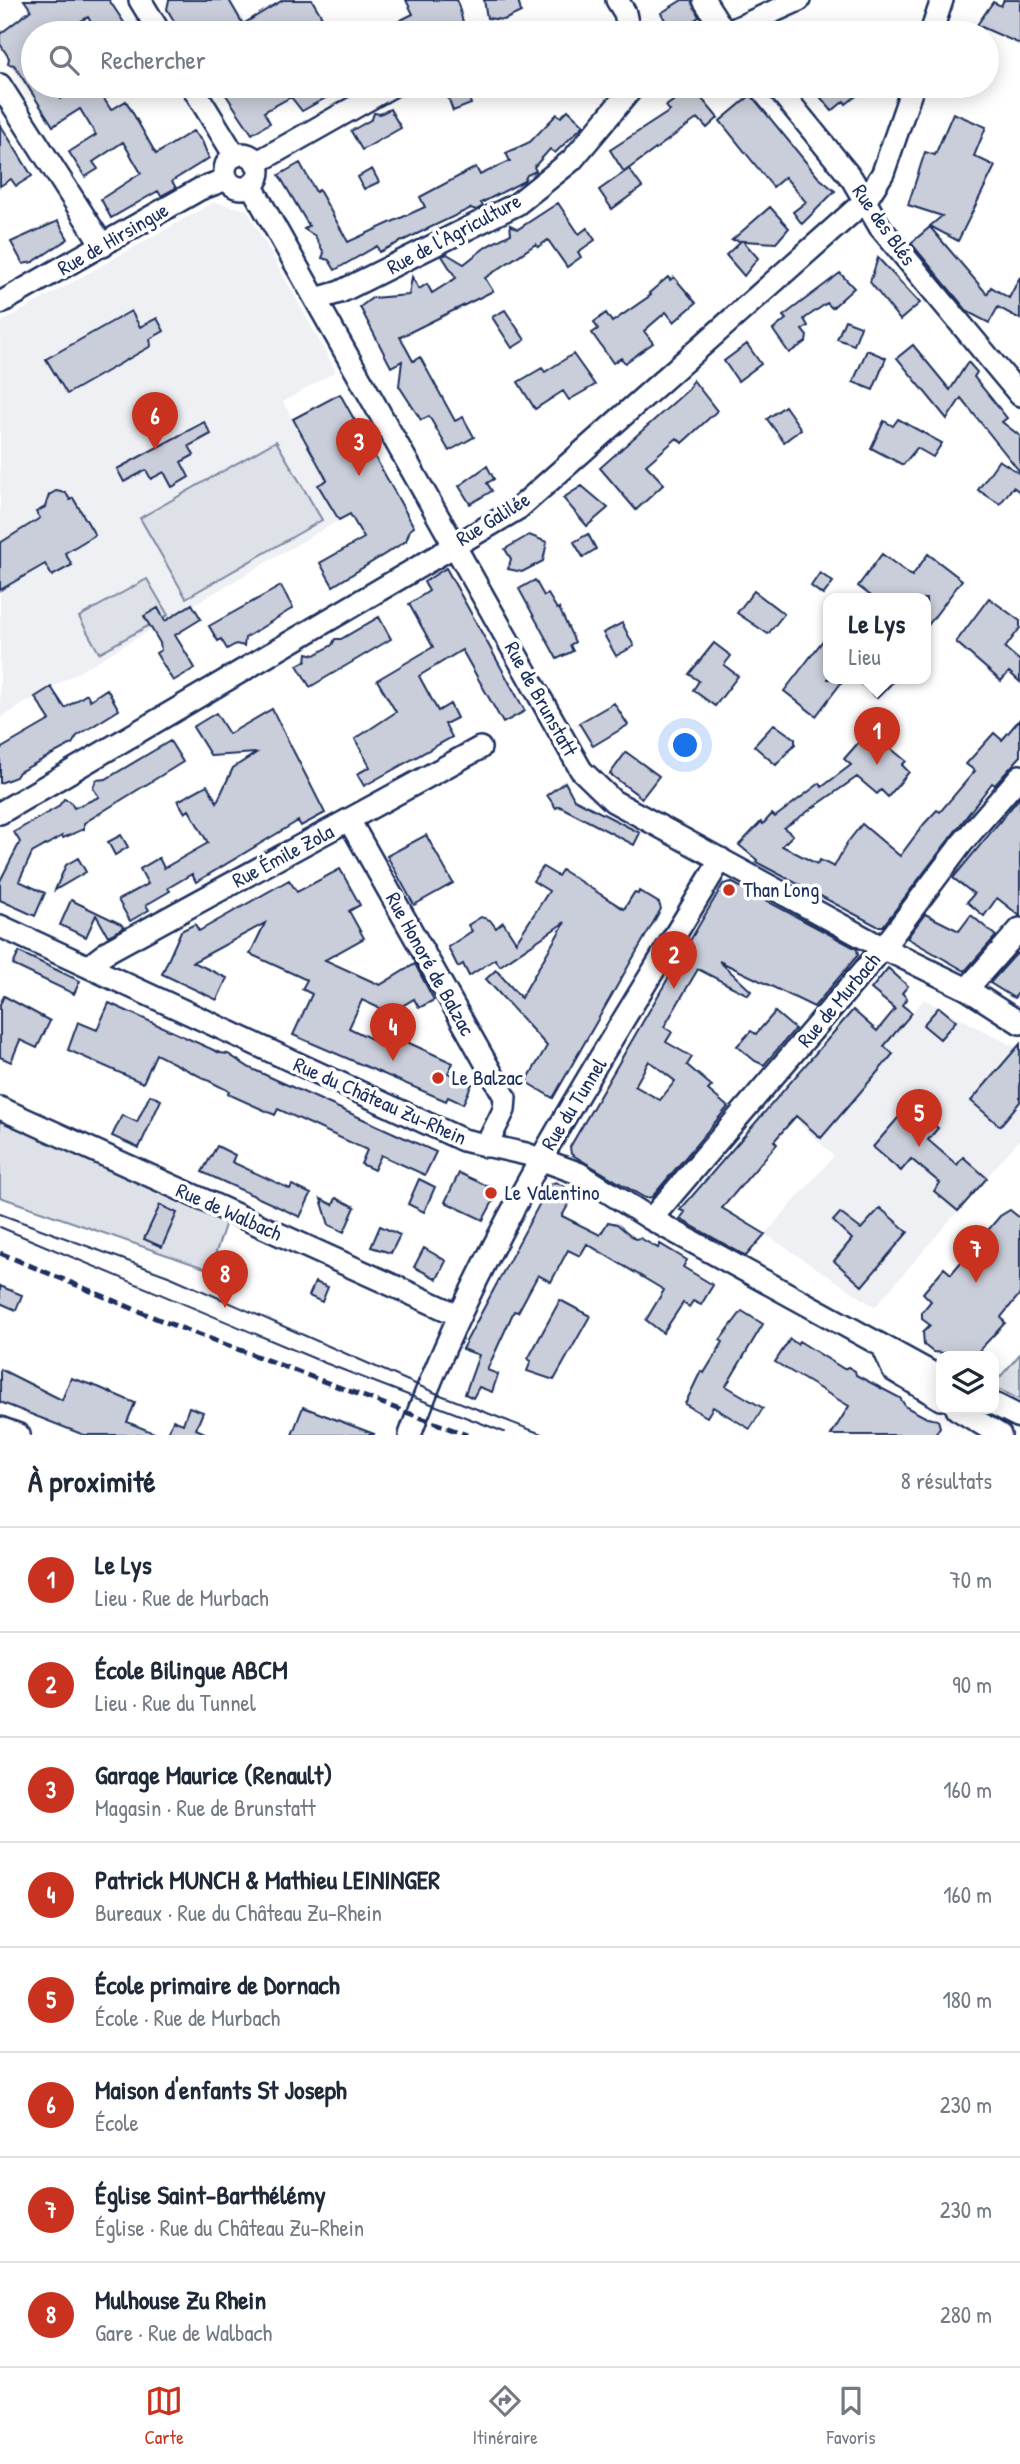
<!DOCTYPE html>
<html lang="fr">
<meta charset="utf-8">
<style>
:root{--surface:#fff;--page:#f6f6f7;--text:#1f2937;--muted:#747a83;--line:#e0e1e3;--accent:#c8321e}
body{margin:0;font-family:"Patrick Hand",sans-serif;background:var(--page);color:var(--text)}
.controls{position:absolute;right:21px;bottom:21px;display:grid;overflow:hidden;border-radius:14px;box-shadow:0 4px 18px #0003}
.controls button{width:63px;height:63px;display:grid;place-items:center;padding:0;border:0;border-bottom:2px solid var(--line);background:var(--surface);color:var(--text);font:35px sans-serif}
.you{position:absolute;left:686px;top:746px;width:24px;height:24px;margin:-18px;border:5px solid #fff;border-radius:50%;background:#1a73e8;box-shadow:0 0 0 10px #1a73e833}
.badge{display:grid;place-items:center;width:46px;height:46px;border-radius:50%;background:var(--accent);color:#fff;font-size:23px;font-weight:700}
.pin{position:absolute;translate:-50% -58px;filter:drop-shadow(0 2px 4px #0008)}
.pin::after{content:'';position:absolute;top:37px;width:24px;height:21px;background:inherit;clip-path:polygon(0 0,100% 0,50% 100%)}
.popup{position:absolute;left:823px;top:593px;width:108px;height:91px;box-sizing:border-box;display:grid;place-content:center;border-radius:14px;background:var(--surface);filter:drop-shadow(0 2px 5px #0005);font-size:23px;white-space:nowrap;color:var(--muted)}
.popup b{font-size:26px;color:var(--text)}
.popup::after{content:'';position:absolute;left:50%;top:100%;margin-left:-14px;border:14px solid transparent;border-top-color:var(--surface)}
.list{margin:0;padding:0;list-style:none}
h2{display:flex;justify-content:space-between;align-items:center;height:91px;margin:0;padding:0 28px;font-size:30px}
h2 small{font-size:23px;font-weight:400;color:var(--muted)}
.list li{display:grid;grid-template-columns:46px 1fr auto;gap:21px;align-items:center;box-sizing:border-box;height:105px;padding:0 28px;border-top:2px solid var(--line)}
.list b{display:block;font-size:26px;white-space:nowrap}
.list p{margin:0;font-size:23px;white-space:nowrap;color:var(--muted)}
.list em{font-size:23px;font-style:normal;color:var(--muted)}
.icon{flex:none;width:38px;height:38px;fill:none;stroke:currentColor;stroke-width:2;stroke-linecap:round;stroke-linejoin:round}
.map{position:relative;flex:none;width:1020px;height:1435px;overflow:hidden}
.search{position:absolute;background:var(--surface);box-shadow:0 4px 18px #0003;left:21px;right:21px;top:21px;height:77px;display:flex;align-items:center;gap:18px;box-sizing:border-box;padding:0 24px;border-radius:38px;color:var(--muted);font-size:26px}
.sheet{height:931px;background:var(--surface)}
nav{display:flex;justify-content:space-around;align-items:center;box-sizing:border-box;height:98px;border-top:2px solid var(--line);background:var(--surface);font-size:19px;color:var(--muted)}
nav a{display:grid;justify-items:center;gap:4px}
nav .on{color:var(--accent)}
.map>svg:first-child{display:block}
.built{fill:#eff0f4}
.green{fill:#dee1e7;stroke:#7c88a2;stroke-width:2}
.building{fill:#caceda;stroke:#1b2f5e;stroke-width:2;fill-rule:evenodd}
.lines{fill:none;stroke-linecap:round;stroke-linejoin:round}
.minor-casing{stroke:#1b2f5e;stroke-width:26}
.minor{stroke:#fff;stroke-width:21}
.tram{stroke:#1b2f5e;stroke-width:2}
.rail{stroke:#1b2f5e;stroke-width:5;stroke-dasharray:10 5;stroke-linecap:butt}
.poi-dot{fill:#c8321e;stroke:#fff;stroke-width:2.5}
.labels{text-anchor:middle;stroke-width:7;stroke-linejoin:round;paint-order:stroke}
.street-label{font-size:21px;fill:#1b2f5e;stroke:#fff}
.poi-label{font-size:21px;fill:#1b2f5e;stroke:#fff;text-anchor:start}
</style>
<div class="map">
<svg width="1020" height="1435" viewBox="0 0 1020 1435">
<rect width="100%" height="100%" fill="#fff"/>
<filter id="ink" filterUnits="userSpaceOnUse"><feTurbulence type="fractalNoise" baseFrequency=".0143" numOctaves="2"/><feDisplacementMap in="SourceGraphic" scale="14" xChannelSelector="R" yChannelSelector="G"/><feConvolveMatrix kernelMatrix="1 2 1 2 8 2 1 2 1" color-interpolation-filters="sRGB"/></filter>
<g filter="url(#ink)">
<path class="built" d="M214 202 247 210 336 371 283 402 327 480 318 486 339 520 0 718V323Z
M924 999 1020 1050V1139L875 1307 765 1234 834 1156 799 1123 867 1045 877 1053Z"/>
<path class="green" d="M276 441 322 520 186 598 140 518Z
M147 579 168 615 99 653 79 617Z
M0 1115 228 1216 210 1270 0 1197Z
M1020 1354V1400L994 1387V1384Z"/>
<path class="building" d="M24 0H109L131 33H97L88 17 63 31 60 26 49 33H33V86H52L61 99 81 86H96L111 110 126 101 156 154 193 131 202 141 209 158 172 181 176 188 161 196 158 191 111 218 101 199 141 173 123 142 93 162 98 169 85 177 69 152 96 135 80 109 53 126 14 65 8 64 9 58 0 44V34L31 10Z
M169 0H229L243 24 283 0H312L322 17 294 33H181L167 9Z
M406 0H457L464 26 440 33H402L397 22 413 14Z
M484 0H518L521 12 504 20 487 18Z
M682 0H691L699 17 673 33 661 13Z
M1004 0H1020V44L977 25 993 2 1001 6Z
M220 86H347L302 111 291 97 264 112 270 123 252 134Z
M444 86H465L471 104 453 111Z
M685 86H718L702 99 718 118 707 128 698 118 624 172 610 150 670 111 666 106 673 101 670 97Z
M811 86H869L846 104 844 101 832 111Z
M751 95 818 177 835 191 802 224 793 212 806 202 785 177 773 187 720 121Z
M390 109 401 128 362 150 351 131 372 119 374 113 380 114Z
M568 110 584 125 555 153 550 149 534 167 536 171 527 175 524 181 481 203 483 206 476 210 471 208 379 252 377 246 335 270 329 260 322 258 324 253 315 236 304 229 309 226 279 175 300 163 316 192 319 190 348 242 425 207 420 197 476 167 480 175 510 161 506 153 530 142 557 114 561 117Z
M953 113 986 127 974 156 995 166 958 241 930 226 942 216 908 205 925 152 935 155Z
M0 124 32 176 16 186 11 179 0 186Z
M372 169 379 182 364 189 358 177Z
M629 169 642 187 612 209 599 190Z
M558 203 579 234 587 228 595 240 578 252 581 257 567 267 548 240 538 247 536 244 485 278 493 291 400 337 413 361 420 357 455 421 463 417 474 437 449 451 429 416 421 420 399 386 402 361 391 367 360 307 372 298 409 295 412 277 419 289 427 284 432 293 456 278 442 256 447 254 464 264 487 246 511 234 510 225 518 229Z
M770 207 789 228 776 243 743 241 758 258 744 276 726 255 741 241 732 240Z
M58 221 68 239 33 262 23 264 11 242Z
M930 227 987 294 991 287 1009 298 1020 277V319L998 307 989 323 968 312 911 243Z
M878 258 920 303 900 320 870 282Z
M840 273 854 288 832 308 827 303 804 319 808 326 802 330 807 336 806 342 789 353 773 330 786 319 783 316Z
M668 277 670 280 674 277 696 303 674 322 666 312 644 331 653 343 625 363 621 358 613 363 592 333 598 329 594 322 606 313 612 322 651 295 649 293Z
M505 310 525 340 512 348 492 317Z
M131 311 140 327 157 318 164 331 150 339 151 346 67 394 46 359Z
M845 320 861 326 854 345 837 339Z
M747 344 761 364 738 381 724 361Z
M913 345 950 390 968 362 977 372 974 377 1007 418 1002 422 1020 436V472L961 398 947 419 897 358Z
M867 350 886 358 873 390 853 382Z
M573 354 595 385 569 400 563 391 535 409 518 382 542 368 545 372Z
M693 380 717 411 682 443 677 438 646 465 664 484 636 510 600 468 689 389Z
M340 394 414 527 410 530 406 541 333 586 320 563 364 538 350 514 339 520 318 485 327 480 293 419Z
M785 406 801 429 784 442 767 419Z
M898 419 942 443 933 457 917 448 903 465 871 448 884 421 893 426Z
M204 422 211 434 189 446 194 455 181 462 189 477 172 487 164 472 151 479 146 470 124 482 117 469Z
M999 460 1020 474V492L1013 487 1000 504 978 490Z
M487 466 494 479 487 483 492 491 470 504 459 486Z
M582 486 608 508 587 526 563 498Z
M56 491 66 493 70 500 73 498 95 535 65 553 72 565 52 576 45 564 0 590V543L40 518 36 512 45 507 49 495Z
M588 534 596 549 583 557 574 542Z
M529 535 547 542 543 561 522 572 508 569 511 559 505 549Z
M882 554 912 576 928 554 962 580 926 628V599H875L858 586Z
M446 568 525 711 503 723 462 650 419 676 438 711 450 704 457 718 445 724 452 737 364 786 357 774 370 767 355 739 396 712 377 680 433 647 409 604 429 591 424 582Z
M820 573 833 582 823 595 811 586Z
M535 580 544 596 548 594 557 609 559 608 575 642 570 645 573 651 557 659 519 589Z
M281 586 293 608 245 638 244 646 236 644 227 649 221 639 218 641 209 626Z
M754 591 784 614 768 634 737 613Z
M989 598 1020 621V628L1005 648 1020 661V682L1009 672 1001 681 956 642Z
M192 604 201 619 175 635 195 668 173 681 156 653 161 650 160 643 144 616 158 608 165 621Z
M379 617 391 639 310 687 297 665 306 661 307 653 315 655 332 645 335 639H341Z
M622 623 634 646 616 656 603 633Z
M828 634V679H844L816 716 784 691Z
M714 643 731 656 724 665 738 676 715 706 693 690 699 681 689 674Z
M856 679H896L877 698Z
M51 687 65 708 87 694 90 700 107 689 119 710 77 736 72 744 19 772 16 777 0 783V749L50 720 35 697Z
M614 703 628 725 593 746 579 723Z
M272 709 325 813 301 826 298 821 196 882 192 874 168 888 170 891 146 905 149 910 130 921 118 900 148 884 140 869 159 858 164 868 208 843 189 810 185 813 178 801 207 785 217 802 233 768 256 753 211 756 193 727 216 713 229 734Z
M1020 719V757L995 785 992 783 883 926H877L756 862 757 860 739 845 761 822 763 824 772 814 775 817 820 783 822 787 851 765 844 759 866 734 873 740 877 736 889 747 906 761 902 765 909 772 888 797 881 790 877 794 857 777 784 828 793 835 782 846 817 864 820 860 834 867 847 843 862 824 900 856 924 824 937 810 940 812 975 771 966 764 994 733 1002 740Z
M774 724 795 739V744L776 765 754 746Z
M170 741 183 762 84 823V829L63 838 62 836 32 853 19 881 45 893 35 916 0 900V881L20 842 14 832 58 807 64 799 70 801 74 808 99 797 93 788 96 780 106 779Z
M626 752 659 776 642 798 610 774Z
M565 782 574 799 640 833 634 845 559 806 556 808 547 795Z
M1020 797V916L997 898 984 916 967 902 974 894 953 878Z
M121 835 128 847 115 855 108 842Z
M426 835 453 883 414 905 387 856Z
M78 858 86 872 55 890 66 865Z
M543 867 558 876 562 870 624 909 634 893 638 894 639 891 659 903 661 909 553 1098 526 1082 547 1046 486 979 496 970 521 998 565 922 500 966 495 959 469 976 463 964 458 967 448 947 472 931 468 925 481 917 490 920 496 928 503 922 516 942 549 891 533 881Z
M340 869 360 905 349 911 364 938 325 960 380 985 415 964 434 1000 419 1008 414 999 390 1013 362 1000 349 1028 386 1046 394 1028 408 1034 409 1043 453 1063 448 1073 472 1084 463 1104 448 1097 446 1101 293 1035 312 994 302 989 307 980 250 954 265 923 193 962 227 978 217 1000 162 974 181 931 195 924 199 931 289 880 297 892Z
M731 882 857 949 858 955 814 1007 719 961 751 991 748 995 698 969 664 1027 672 1032 666 1042 692 1057 687 1065 712 1086 708 1090 728 1107 652 1197 645 1198 571 1154 570 1147 723 884ZM649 1061 675 1081 660 1100 635 1086Z
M71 900 121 924 124 928 108 936 96 915 86 937 60 925Z
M925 914 959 931 971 915 996 936 965 971 907 938Z
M19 952 80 981 74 994 13 965Z
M1017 953 1020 956V991L1014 998 990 983Z
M888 968 908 986 902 993 907 998 902 1005 912 1013 884 1046 893 1054 821 1138 796 1116 774 1141 777 1144 722 1208 765 1234 746 1256 680 1219 685 1212 680 1210 853 1010 877 1031 895 1009 871 989Z
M4 996 50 1021 37 1048 20 1040 11 1062 0 1057V1004Z
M109 1003 220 1053 228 1054 250 1068 436 1152 425 1175 381 1155 374 1170 361 1164 367 1150 278 1109 275 1115 228 1094 229 1091 156 1054 143 1083 68 1050 78 1022 97 1030Z
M939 1007 956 1021 940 1039 923 1025Z
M775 1012 795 1029 764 1065 755 1061 737 1046 751 1031 756 1034Z
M1020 1044V1102L1000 1126 971 1101Z
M150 1095 161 1100 139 1148 112 1136 122 1115 137 1122Z
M911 1103 938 1128 928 1140 957 1165 963 1157 987 1178 958 1211 934 1191 940 1183 911 1159 901 1171 873 1147Z
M217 1146 235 1155 232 1162 290 1189 292 1185 311 1194 300 1217 202 1172Z
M459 1173 494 1189 496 1196 483 1220 445 1202Z
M419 1179 435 1187 424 1212 408 1204Z
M556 1182 575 1193 562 1216 600 1235 608 1222 617 1224 635 1239 640 1238 658 1248 660 1244 687 1260 683 1267 713 1285 701 1305 693 1301 689 1307 683 1303 663 1333 646 1320 664 1290 587 1244 580 1256 568 1250 551 1282 538 1275 518 1312 514 1311 487 1370 498 1374 492 1392 479 1387 473 1398 465 1394 479 1355 462 1349 550 1184Z
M336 1198 355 1207 344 1232 329 1225 321 1199 333 1205Z
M160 1205 177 1213 162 1247 144 1239Z
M880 1208 908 1232 862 1286 834 1261 852 1239 833 1221 840 1213 861 1229Z
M1010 1210 1020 1218V1294L1001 1317 1005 1323 974 1356 933 1352 924 1345 923 1332 930 1325 922 1319V1312L931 1301 923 1293 944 1268 951 1274 1000 1216Z
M380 1226 400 1235 391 1253 371 1247Z
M424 1248 446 1261 437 1279 414 1267Z
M315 1282 328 1287 322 1302 309 1296Z
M0 1286 22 1295 16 1310 0 1303Z
M560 1300 590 1316 554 1380 527 1371 531 1361 528 1359Z
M742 1311 763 1324 726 1386 763 1408 750 1429 713 1407 707 1417 685 1404 697 1379 701 1371 704 1373 723 1342 720 1340Z
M790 1339 797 1344 799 1341 844 1369 848 1367 855 1371 856 1375 900 1398 906 1407 927 1418 938 1420 940 1427 935 1435H831L849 1406 775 1362Z
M0 1369 62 1400 71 1378 98 1387 135 1403 127 1422 159 1435H84L0 1402Z
M189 1407 203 1412 196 1429 209 1435H167L173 1420 183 1424Z
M303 1407 374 1434 373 1435H292Z"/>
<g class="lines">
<defs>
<path id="minor" d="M140 0 160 33
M617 0 625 13 629 33
M704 0 725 33
M726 33 799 0
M931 33 942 0
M0 85 103 246
M192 86 235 156
M776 86 852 179 880 227 1020 395
M225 171a17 17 0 1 1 34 0a17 17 0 1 1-34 0Z
M256 163 392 86
M251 185 581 770 613 801 883 948 967 989 1020 1023
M316 299 340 292 517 204 572 160 634 86
M0 303 200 189 227 179
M0 813 519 508 866 200 883 173 913 86
M349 820 505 1097 504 1110 486 1146
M0 926 463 1140 526 1154 578 1173 651 1219 941 1378
M89 966 110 950 480 748
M967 989 1020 929
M0 1108 458 1315
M651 1219 883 948 963 842 1020 776
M884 1349 893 1370 941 1399
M994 1404 1020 1417
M957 1409 1000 1435
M0 1428 19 1435
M410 1435C484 1230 610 1046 721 859"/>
</defs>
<use href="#minor" class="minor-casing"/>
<use href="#minor" class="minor"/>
<path class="tram" d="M0 1214 171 1277 438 1394 544 1435
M0 1227 325 1363 504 1432"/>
<path class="rail" d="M0 1253 165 1322 467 1435"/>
</g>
</g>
<g class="poi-dot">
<circle cx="729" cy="890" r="7"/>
<circle cx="438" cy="1078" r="7"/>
<circle cx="491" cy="1193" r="7"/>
</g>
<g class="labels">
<g class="street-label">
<text transform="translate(884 225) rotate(55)" y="7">Rue des Blés</text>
<text transform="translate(454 234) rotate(-28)" y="7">Rue de l'Agriculture</text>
<text transform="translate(113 239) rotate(-30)" y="7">Rue de Hirsingue</text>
<text transform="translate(493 519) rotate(-32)" y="7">Rue Galilée</text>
<text transform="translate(541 699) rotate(61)" y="7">Rue de Brunstatt</text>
<text transform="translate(283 856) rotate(-28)" y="7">Rue Émile Zola</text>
<text transform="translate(430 964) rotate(61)" y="7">Rue Honoré de Balzac</text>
<text transform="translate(839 1000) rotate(-50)" y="7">Rue de Murbach</text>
<text transform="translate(380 1101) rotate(24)" y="7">Rue du Château Zu-Rhein</text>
<text transform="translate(574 1104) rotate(-58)" y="7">Rue du Tunnel</text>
<text transform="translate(229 1212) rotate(24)" y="7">Rue de Walbach</text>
</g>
<g class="poi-label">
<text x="743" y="897">Than Long</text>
<text x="452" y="1085">Le Balzac</text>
<text x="505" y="1200">Le Valentino</text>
</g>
</g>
</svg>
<div class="controls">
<button><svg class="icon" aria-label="layers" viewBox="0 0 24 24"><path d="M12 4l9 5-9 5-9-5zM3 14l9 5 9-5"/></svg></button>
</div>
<div class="you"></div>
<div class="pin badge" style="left:877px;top:765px">1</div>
<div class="popup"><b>Le Lys</b>Lieu</div>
<div class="pin badge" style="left:674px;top:989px">2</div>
<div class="pin badge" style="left:359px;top:476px">3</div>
<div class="pin badge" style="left:393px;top:1061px">4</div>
<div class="pin badge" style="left:919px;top:1147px">5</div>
<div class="pin badge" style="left:155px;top:450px">6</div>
<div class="pin badge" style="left:976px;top:1283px">7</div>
<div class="pin badge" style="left:225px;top:1308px">8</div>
<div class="search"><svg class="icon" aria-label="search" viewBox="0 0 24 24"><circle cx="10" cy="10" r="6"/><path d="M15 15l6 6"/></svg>Rechercher</div>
</div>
<section class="sheet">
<h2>À proximité<small>8 résultats</small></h2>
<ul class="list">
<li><span class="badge">1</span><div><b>Le Lys</b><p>Lieu · Rue de Murbach</p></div><em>70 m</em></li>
<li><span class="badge">2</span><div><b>École Bilingue ABCM</b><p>Lieu · Rue du Tunnel</p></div><em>90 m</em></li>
<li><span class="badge">3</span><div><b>Garage Maurice (Renault)</b><p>Magasin · Rue de Brunstatt</p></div><em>160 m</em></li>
<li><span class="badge">4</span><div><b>Patrick MUNCH &amp; Mathieu LEININGER</b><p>Bureaux · Rue du Château Zu-Rhein</p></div><em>160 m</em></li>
<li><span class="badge">5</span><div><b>École primaire de Dornach</b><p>École · Rue de Murbach</p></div><em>180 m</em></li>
<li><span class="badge">6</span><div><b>Maison d'enfants St Joseph</b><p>École</p></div><em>230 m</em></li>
<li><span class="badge">7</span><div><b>Église Saint-Barthélémy</b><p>Église · Rue du Château Zu-Rhein</p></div><em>230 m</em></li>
<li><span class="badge">8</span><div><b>Mulhouse Zu Rhein</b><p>Gare · Rue de Walbach</p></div><em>280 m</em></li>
</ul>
</section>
<nav>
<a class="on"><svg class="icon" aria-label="map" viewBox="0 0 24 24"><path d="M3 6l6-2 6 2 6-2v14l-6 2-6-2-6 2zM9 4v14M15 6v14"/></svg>Carte</a>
<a><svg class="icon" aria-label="directions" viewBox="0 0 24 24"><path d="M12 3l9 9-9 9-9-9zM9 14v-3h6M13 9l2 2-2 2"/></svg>Itinéraire</a>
<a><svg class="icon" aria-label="saved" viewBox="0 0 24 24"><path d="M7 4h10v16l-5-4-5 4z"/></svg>Favoris</a>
</nav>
